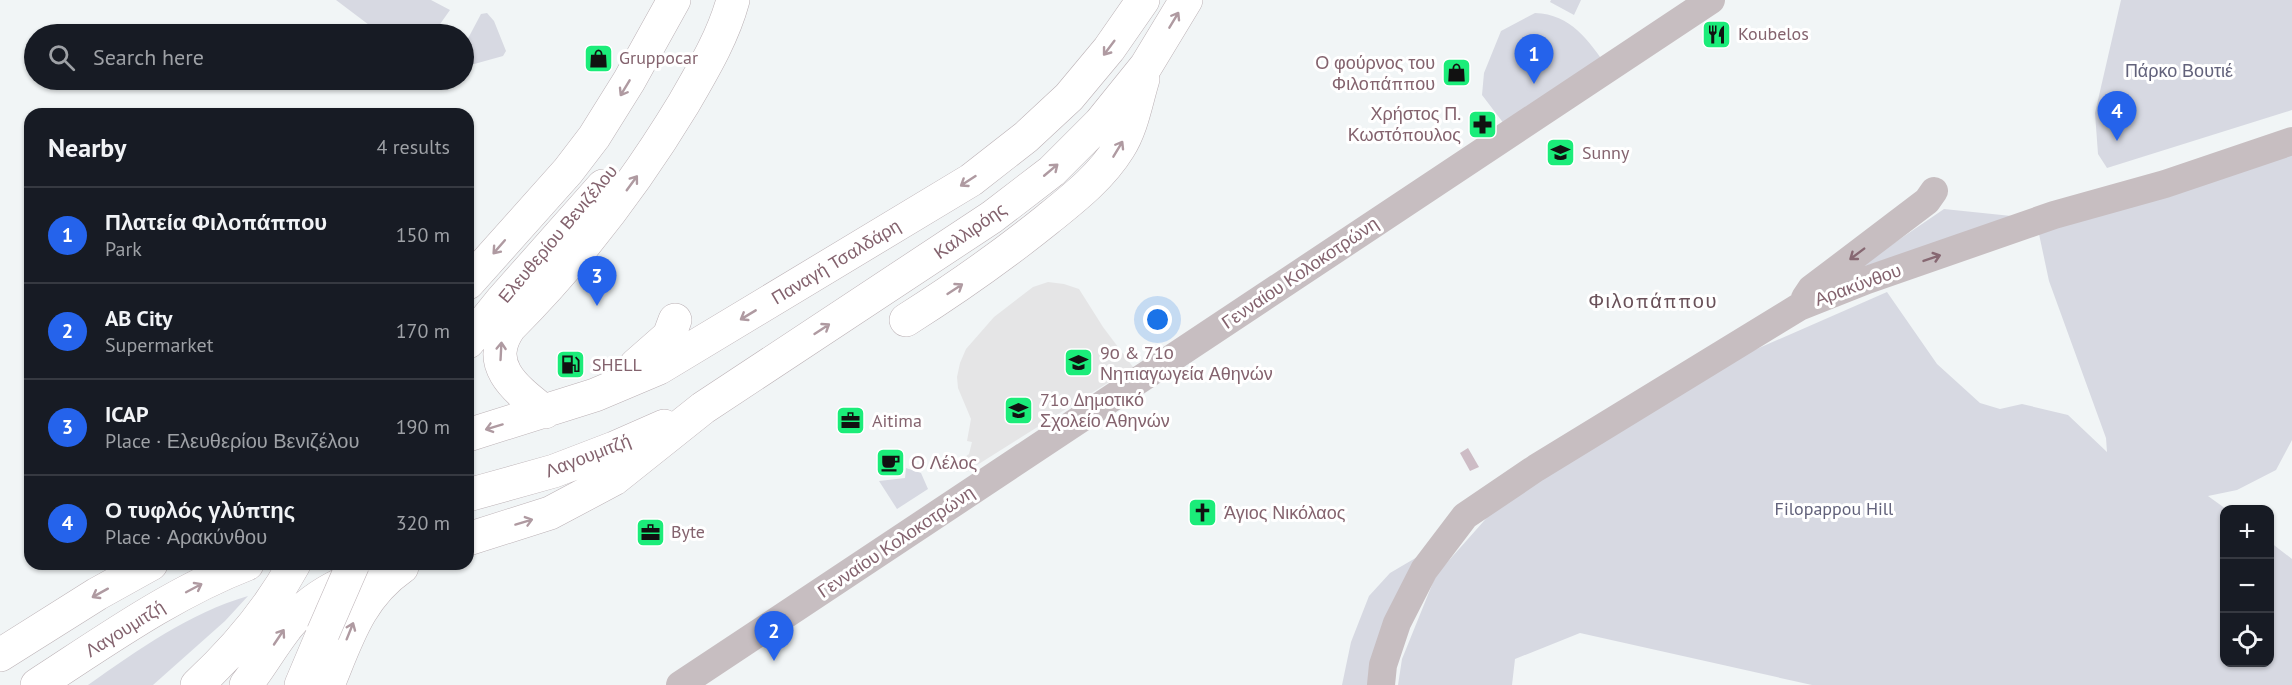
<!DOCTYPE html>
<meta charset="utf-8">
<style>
:root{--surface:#171b24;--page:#242831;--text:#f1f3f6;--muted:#9ea1a6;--line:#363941;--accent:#2563eb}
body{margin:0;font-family:"PT Sans",sans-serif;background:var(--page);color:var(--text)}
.controls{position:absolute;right:18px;bottom:18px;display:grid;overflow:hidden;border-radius:12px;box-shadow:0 2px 4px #0004}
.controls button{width:54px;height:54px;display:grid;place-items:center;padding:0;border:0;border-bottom:2px solid var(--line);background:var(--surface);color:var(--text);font:30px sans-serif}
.you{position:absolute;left:1158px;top:320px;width:21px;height:21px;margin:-15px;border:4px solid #fff;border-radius:50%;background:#1a73e8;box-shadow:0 0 0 9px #1a73e833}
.badge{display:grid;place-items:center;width:39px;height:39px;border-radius:50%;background:var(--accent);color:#fff;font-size:20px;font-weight:700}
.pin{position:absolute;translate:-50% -50px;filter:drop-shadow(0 2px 3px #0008)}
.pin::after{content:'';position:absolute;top:32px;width:21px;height:18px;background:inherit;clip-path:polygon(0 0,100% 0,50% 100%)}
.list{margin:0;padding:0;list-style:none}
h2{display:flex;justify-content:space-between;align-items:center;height:78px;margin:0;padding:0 24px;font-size:26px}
h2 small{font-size:20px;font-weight:400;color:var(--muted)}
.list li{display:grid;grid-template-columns:39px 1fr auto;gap:18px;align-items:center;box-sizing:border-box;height:96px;padding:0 24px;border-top:2px solid var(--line)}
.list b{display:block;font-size:22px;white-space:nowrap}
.list p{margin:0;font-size:20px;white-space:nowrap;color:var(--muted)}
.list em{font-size:20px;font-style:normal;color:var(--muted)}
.icon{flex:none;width:33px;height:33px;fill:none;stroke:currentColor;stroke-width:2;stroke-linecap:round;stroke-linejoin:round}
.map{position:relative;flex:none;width:2292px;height:685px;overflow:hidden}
.search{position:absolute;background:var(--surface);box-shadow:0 2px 4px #0004;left:24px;top:24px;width:450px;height:66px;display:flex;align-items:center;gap:15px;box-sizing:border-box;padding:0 21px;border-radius:33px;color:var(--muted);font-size:22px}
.panel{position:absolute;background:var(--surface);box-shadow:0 2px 4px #0004;left:24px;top:108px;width:450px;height:462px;border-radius:18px}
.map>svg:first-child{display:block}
.built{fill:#e5e5e6}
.green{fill:#d7d9e2}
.water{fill:#cdbcc5}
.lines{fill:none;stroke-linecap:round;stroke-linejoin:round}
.major-casing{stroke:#bbb1b5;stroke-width:34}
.minor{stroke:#c7bec1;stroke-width:28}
.major{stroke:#fff;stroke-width:33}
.major-bridge-casing{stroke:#bbb1b5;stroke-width:34;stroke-linecap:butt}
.major-bridge{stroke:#fff;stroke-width:33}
.oneway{stroke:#af9aa1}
.oneway2{stroke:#876872}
.labels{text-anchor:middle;stroke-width:6;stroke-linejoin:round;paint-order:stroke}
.poi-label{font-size:18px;fill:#84636e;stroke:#fff;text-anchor:start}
.park-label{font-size:18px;fill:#62627b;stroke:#fff}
.street-label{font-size:18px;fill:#84636e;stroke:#fff}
.neighbourhood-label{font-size:20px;letter-spacing:1.5px;fill:#695159;stroke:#fff}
</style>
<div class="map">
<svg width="2292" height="685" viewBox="0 0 2292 685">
<rect width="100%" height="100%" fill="#f1f5f6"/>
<path class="built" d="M1048 282 1064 284 1079 289 1103 327 1133 367 966 472 958 462 969 454 972 442 967 441 971 419 958 388 957 377 960 363 966 349 994 317 1033 287Z"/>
<path class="green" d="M336 0H431L450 10 433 34H381Z
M1551 0H1581L1574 15 1550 2Z
M2121 0H2292V110L2107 168 2098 154 2095 113Z
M487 13 494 21 506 51 503 56 467 66 464 63V46L481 14Z
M1535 13C1571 14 1589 41 1608 68L1511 133 1482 95 1484 73 1501 31Z
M2292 149V440L2276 470 2237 490 2208 496 2226 509 2224 662H2270V542L2292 559V685H1812L1580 633 1515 659 1512 685H1398L1402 659 1436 575 1491 513 1702 373 1887 292 1937 364 1980 403 2000 409 2022 404 2068 415 2107 452 2106 438 2049 281 2039 234Z
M1944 209 2021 217 1856 269Z
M906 468 921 473 928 489 897 509 879 481 905 478Z
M1424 553 1373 685H1342L1351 642 1369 596 1390 573Z
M248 596 225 621 153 685H88C138 650 189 613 248 596Z"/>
<path class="water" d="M1468 448 1479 467 1470 471 1460 453Z"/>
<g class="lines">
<defs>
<path id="major" d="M468 283 568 171 594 137 629 81 674 0
M906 320C955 289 1002 256 1048 219 1074 198 1101 177 1119 148 1132 128 1136 102 1143 79
M468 342 502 300 603 186
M636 365 669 336 675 320
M545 412C516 389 483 365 510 327 577 260 635 184 684 103 703 70 723 37 733 0
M468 435 595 395 659 368 971 180 1026 137 1069 97 1109 49 1143 0
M468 495 554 471 614 448 664 426
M468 539 550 513 614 479 703 408 992 217 1052 171 1100 123 1146 66 1186 0
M0 655 97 594 151 564
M37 685C105 641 172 593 247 564
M197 685C236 649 269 610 294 564
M246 685C260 667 272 646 286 628 312 593 352 578 392 564
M301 685 323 633
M328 685C347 639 359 597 402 567"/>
</defs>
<use href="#major" class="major-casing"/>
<path class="minor" d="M1805 298 1811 289 1927 201 1934 191
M680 685 1711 0
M1381 685 1383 665 1397 623 1424 570 1465 516 1536 468 1799 307 1867 280 2054 215 2165 184 2292 141"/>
<use href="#major" class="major"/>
<defs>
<path id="major-bridge" d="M323 633 353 564"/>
</defs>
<use href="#major-bridge" class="major-bridge-casing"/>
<use href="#major-bridge" class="major-bridge"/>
</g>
<defs><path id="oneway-shaft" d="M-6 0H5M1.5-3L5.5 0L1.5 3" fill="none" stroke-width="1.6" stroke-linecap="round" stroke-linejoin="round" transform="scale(1.5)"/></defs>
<g class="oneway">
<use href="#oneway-shaft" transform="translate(1174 20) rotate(-59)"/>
<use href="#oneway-shaft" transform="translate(1109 48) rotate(127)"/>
<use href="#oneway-shaft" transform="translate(625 88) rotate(121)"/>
<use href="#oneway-shaft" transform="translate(1118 149) rotate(-59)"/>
<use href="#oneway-shaft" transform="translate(1051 170) rotate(-40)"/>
<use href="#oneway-shaft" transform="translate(968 181) rotate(147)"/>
<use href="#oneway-shaft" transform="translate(632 183) rotate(-54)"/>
<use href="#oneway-shaft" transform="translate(499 247) rotate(131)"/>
<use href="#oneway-shaft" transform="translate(955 289) rotate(-33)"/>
<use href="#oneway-shaft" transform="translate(748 315) rotate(149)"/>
<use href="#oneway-shaft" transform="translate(822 329) rotate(-33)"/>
<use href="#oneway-shaft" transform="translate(501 351) rotate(-87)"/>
<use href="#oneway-shaft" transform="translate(494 427) rotate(163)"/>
<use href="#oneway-shaft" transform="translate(524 522) rotate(-17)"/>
<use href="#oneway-shaft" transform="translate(194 588) rotate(-28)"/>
<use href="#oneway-shaft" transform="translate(100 593) rotate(151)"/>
<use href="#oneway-shaft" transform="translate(350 631) rotate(-68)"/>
<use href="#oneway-shaft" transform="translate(279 637) rotate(-56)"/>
</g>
<g class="oneway2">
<use href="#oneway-shaft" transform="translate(1857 254) rotate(143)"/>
<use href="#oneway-shaft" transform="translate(1932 258) rotate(-19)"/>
</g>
<defs>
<symbol id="restaurant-square" viewBox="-11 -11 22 22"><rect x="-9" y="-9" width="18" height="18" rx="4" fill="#1bec79" stroke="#fff"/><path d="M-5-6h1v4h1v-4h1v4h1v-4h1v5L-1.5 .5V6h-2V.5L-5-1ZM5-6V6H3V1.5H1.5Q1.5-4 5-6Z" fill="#111"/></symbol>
<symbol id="shop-square" viewBox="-11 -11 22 22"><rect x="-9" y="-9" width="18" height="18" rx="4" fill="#1bec79" stroke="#fff"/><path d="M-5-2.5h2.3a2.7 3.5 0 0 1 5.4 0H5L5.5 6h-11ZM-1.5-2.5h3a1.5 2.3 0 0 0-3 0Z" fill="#111"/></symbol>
<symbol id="pharmacy-square" viewBox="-11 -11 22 22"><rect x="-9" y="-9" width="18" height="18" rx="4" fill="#1bec79" stroke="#fff"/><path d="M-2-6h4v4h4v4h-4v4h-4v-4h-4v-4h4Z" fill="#111"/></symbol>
<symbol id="school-square" viewBox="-11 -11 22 22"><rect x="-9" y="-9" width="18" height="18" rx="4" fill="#1bec79" stroke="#fff"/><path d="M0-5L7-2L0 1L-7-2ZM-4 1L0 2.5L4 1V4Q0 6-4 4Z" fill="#111"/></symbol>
<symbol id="fuel-square" viewBox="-11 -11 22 22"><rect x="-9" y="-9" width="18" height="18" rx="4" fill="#1bec79" stroke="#fff"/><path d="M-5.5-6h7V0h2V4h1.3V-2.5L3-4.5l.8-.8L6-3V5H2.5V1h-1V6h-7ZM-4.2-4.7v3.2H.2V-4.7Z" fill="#111"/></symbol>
<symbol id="office-square" viewBox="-11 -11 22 22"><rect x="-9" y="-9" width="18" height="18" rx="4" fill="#1bec79" stroke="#fff"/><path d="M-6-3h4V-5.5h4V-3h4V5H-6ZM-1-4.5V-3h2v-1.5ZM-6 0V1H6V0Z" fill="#111"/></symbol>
<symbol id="cafe-square" viewBox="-11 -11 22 22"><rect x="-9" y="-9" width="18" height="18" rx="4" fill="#1bec79" stroke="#fff"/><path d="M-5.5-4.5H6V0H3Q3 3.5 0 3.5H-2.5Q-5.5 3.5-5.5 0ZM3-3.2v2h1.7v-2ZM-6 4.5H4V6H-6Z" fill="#111"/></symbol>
<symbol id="church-square" viewBox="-11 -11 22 22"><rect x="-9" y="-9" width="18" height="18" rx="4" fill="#1bec79" stroke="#fff"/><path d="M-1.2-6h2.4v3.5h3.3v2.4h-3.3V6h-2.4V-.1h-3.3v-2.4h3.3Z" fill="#111"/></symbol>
</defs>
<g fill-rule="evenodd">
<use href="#restaurant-square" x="1700" y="18" width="33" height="33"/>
<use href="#shop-square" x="582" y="42" width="33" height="33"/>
<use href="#shop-square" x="1440" y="56" width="33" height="33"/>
<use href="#pharmacy-square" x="1466" y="108" width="33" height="33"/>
<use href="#school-square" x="1544" y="136" width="33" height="33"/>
<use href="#school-square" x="1062" y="346" width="33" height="33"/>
<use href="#fuel-square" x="554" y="348" width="33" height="33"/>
<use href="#school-square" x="1002" y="394" width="33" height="33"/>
<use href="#office-square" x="834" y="404" width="33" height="33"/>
<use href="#cafe-square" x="874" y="446" width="33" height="33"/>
<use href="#church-square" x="1186" y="496" width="33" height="33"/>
<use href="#office-square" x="634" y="516" width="33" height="33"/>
</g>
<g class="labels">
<g class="poi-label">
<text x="1738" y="40">Koubelos</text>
<text x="619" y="64">Gruppocar</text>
<text x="1435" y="69" text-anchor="end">Ο φούρνος του<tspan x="1435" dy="21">Φιλοπάππου</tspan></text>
<text x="1461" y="120" text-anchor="end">Χρήστος Π.<tspan x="1461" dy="21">Κωστόπουλος</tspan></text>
<text x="1582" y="159">Sunny</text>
<text x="1100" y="359">9ο &amp; 71ο<tspan x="1100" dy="21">Νηπιαγωγεία Αθηνών</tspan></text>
<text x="592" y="371">SHELL</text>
<text x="1040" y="406">71o Δημοτικό<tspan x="1040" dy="21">Σχολείο Αθηνών</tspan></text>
<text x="872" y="427">Aitima</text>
<text x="911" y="469">Ο Λέλος</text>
<text x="1224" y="519">Άγιος Νικόλαος</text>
<text x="671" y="538">Byte</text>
</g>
<g class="park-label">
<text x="2179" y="77">Πάρκο Βουτιέ</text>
<text x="1834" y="515">Filopappou Hill</text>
</g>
<g class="street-label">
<text transform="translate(970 231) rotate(-35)" y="6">Καλλιρόης</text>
<text transform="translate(558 234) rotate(-50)" y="6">Ελευθερίου Βενιζέλου</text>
<text transform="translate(836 262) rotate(-31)" y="6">Παναγή Τσαλδάρη</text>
<text transform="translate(1300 273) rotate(-34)" y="6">Γενναίου Κολοκοτρώνη</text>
<text transform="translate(1858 285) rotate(-20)" y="6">Αρακύνθου</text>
<text transform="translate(588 456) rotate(-21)" y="6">Λαγουμιτζή</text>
<text transform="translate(896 542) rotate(-34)" y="6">Γενναίου Κολοκοτρώνη</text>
<text transform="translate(125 629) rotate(-32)" y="6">Λαγουμιτζή</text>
</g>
<g class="neighbourhood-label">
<text x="1653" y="308">Φιλοπάππου</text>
</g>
</g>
</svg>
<div class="controls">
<button>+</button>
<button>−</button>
<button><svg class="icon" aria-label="locate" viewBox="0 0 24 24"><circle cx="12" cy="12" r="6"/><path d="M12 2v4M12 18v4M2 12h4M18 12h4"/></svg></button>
</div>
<div class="you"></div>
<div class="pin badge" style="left:1534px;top:84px">1</div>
<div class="pin badge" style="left:774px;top:661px">2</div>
<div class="pin badge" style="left:597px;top:306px">3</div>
<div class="pin badge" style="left:2117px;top:141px">4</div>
<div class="search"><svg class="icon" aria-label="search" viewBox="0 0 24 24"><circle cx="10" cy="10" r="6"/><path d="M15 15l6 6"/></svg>Search here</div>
<section class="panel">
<h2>Nearby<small>4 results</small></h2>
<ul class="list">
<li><span class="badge">1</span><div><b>Πλατεία Φιλοπάππου</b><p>Park</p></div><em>150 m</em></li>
<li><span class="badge">2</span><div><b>AB City</b><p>Supermarket</p></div><em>170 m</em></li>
<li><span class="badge">3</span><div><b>ICAP</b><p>Place · Ελευθερίου Βενιζέλου</p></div><em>190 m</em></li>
<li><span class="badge">4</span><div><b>Ο τυφλός γλύπτης</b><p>Place · Αρακύνθου</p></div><em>320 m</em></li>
</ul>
</section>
</div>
